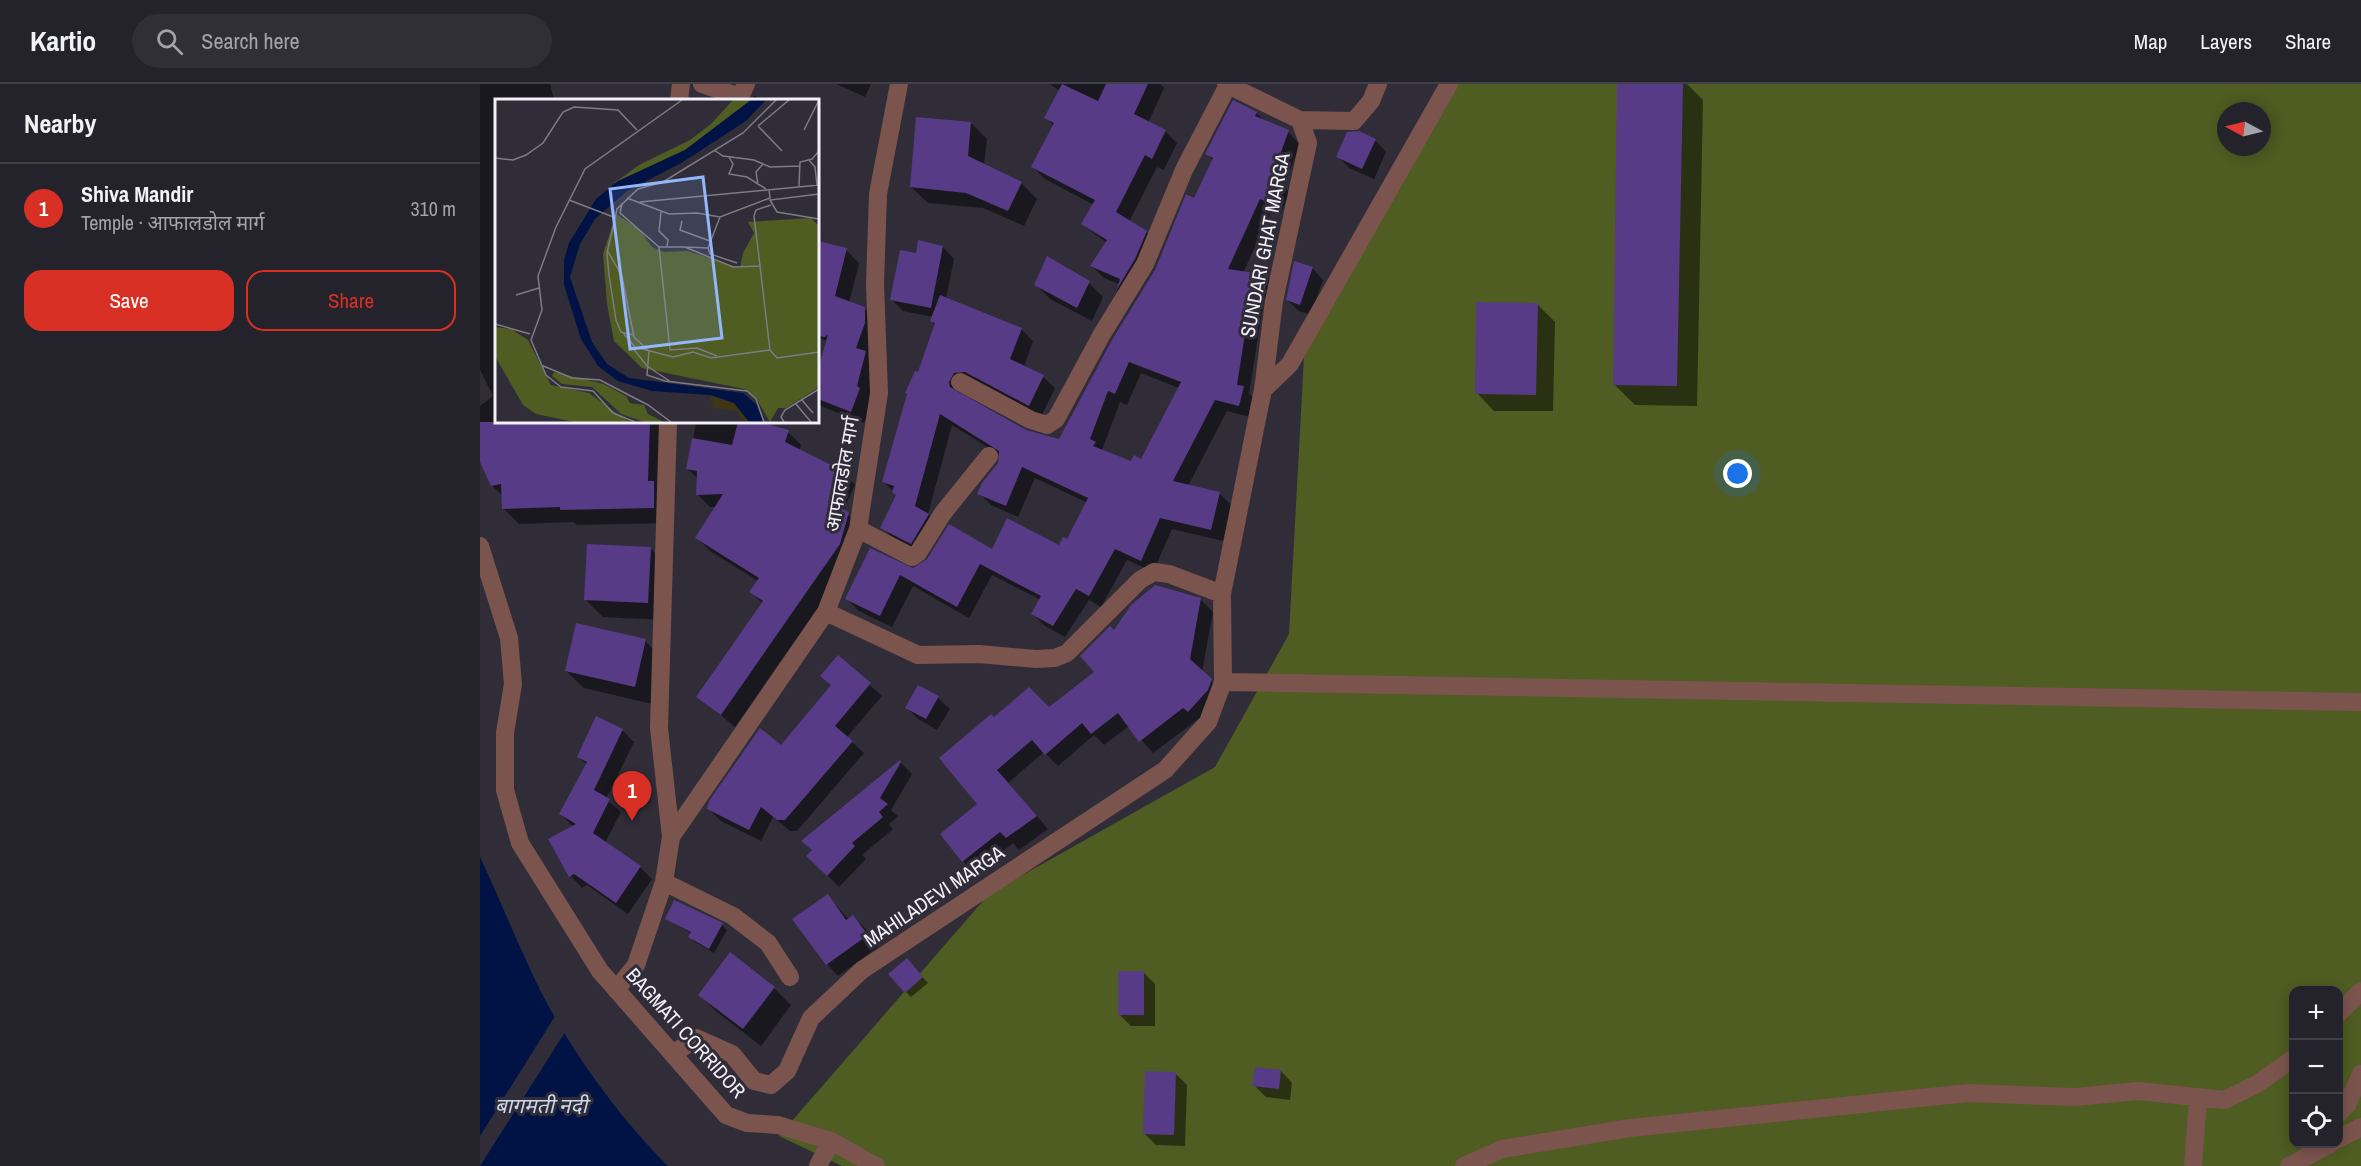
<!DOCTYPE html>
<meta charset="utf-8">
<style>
:root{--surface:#24222b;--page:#302f37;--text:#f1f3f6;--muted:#a3a4a9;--line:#413f47;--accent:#d93025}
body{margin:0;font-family:"Archivo Narrow","Noto Sans Devanagari",sans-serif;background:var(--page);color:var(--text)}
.controls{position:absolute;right:18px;bottom:18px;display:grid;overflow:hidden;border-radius:12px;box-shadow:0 3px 15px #0003}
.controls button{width:54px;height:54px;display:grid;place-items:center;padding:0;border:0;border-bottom:2px solid var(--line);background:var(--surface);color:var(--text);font:30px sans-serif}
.compass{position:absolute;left:1737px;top:18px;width:54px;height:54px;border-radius:50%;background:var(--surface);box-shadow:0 3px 15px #0003;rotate:277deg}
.you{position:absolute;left:1258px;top:390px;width:21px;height:21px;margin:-15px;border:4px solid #fff;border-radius:50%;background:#1a73e8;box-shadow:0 0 0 9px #1a73e833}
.badge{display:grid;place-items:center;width:39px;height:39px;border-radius:50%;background:var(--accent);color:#fff;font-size:20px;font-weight:700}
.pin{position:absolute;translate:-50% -50px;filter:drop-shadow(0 2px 3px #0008)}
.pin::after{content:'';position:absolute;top:32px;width:21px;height:18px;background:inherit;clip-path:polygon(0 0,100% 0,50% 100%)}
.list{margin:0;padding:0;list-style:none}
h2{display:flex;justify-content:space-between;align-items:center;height:78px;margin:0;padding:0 24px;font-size:26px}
h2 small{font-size:20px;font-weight:400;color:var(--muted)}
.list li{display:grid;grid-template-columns:39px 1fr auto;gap:18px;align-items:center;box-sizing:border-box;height:90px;padding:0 24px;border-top:2px solid var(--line)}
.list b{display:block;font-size:22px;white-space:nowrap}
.list p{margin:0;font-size:20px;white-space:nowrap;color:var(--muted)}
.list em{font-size:20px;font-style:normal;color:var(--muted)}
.actions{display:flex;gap:12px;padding:18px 24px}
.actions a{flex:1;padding:14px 0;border:2px solid var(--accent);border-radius:18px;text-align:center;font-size:21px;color:var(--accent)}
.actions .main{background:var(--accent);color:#fff}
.icon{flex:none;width:33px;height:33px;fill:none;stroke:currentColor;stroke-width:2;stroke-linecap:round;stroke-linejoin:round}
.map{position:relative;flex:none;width:1881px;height:1082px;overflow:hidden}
header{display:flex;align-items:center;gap:36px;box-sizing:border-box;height:84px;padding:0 30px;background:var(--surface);border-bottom:2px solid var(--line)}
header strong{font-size:28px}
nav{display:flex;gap:33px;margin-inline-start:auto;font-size:21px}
.search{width:420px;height:54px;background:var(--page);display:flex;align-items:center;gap:15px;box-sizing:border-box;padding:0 21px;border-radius:33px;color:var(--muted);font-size:22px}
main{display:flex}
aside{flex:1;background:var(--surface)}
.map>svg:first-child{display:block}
.green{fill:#4f5c22;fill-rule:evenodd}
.water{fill:#001344}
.pier{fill:#302d39}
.shadow{fill:#0007;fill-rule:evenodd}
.building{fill:#573b87;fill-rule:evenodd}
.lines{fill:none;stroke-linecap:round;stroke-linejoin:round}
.minor{stroke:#7c544e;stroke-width:18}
.labels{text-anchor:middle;stroke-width:6;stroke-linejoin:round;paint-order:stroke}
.street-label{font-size:20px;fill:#f2f0f8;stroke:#302d39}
.water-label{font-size:21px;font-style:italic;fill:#ccd8ec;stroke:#302d39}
.inset-road{fill:none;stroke:#7e7b85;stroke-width:1.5}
.view{fill:#93b7fd;fill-opacity:0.15;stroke:#93b7fd;stroke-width:3}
.inset-edge{fill:none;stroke:#f2f0f8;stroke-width:3}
</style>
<header>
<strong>Kartio</strong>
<div class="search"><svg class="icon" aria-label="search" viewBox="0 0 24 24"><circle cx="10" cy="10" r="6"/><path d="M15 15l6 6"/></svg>Search here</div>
<nav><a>Map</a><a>Layers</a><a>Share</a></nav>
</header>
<main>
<aside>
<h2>Nearby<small></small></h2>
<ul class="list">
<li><span class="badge">1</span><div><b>Shiva Mandir</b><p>Temple · आफालडोल मार्ग</p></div><em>310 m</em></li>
</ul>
<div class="actions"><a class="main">Save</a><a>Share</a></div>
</aside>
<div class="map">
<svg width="1881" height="1082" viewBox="0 0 1881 1082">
<rect width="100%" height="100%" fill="#302d39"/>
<path class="green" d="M973 0H1881V1082H362L299 1052 509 810 735 683 809 550 824 273ZM1746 27H1782V63H1746ZM1814 906H1858V1060H1814Z"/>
<path class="water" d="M0 773C18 811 33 849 51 887 80 952 137 1032 188 1082H0Z"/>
<path class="pier" d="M77 929 87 945 0 1082V1052Z"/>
<path class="shadow" d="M0 0H70L74 16H16V338H185L189 439 97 441 94 438 39 440 24 425 23 412 12 402 0 374V322L13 312 0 286Z
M356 0H391L385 13Z
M570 0H680L684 4 668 39 685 47 697 59 684 86 677 83 649 138 666 148 678 160 648 217 637 206 639 200 624 194 612 182 627 159 602 140 614 121 565 95 553 83 574 42 566 33 580 7Z
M1139 0H1207L1223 16 1217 322 1155 321 1135 301Z
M274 12 286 16H272Z
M776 29 786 38 808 48 820 60 804 103 809 108 801 130 792 126 763 189 787 192 799 204 796 220 784 215 769 310 775 316 770 333 747 327 708 402 740 410 752 422 743 457 692 445 673 488 647 476 621 523 609 516 585 553 565 542 553 530 561 516 512 491 489 534 433 502 412 543 379 527 367 515 391 466 433 486 513 467 579 463 588 457 608 419 555 394 538 433 511 421 499 409 519 379 520 371 472 341 448 430 460 443 443 470 414 455 402 443 417 411 404 398 456 241 452 237 453 233 423 227 412 216 437 170 463 163 474 175 466 215 541 245 553 257 544 283 563 293 575 304 561 333 481 305 482 312 545 347 579 357 715 116 734 77 727 70ZM661 289 699 304 662 377 652 379 622 366 640 318 647 321Z
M491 39 507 55 504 81 541 99 557 115 544 142 503 124 448 119 431 103Z
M895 56 906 68 894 95 869 84 858 72Z
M338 158 366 166 379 179 369 219 384 224 397 237 392 318 384 339 338 321V289L347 257 338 253Z
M832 184 843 196 831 231 819 227 807 216Z
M609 199 623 213 612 237 570 215 555 200Z
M1057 220 1075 238 1073 327H1014L997 309Z
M216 338H273L308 348 321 361 319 367 362 388 375 401 363 427 381 442 373 473 255 643 218 612 283 520 271 508 278 497 230 467 217 454 237 423H230L217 410 218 395 208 385Z
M171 465 188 482 185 536 123 533 106 516Z
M675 502 720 515 733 528 722 588 743 609 721 639 717 636 673 669 649 642 624 661 614 651 578 682 564 668 528 699 568 745 539 766 533 759 495 789 483 777 500 720 514 635 569 625 616 588 635 548 652 522Z
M165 557 182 574 172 620 104 604 86 587Z
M358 573 402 612 367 653 384 669 317 747H310L293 733 281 757 241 737 229 725 301 663 352 602Z
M458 614 470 625 457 646 438 635 427 624Z
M117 634 142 646 154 658 126 715 141 728 125 759 160 783 172 795 148 830 107 801 102 804 91 792 70 756 93 743 81 730 107 681 98 672Z
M420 678 432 690 411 726 418 732 409 740 413 745 382 771 386 775 359 803 328 772Z
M348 812 369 836 373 833 385 844 398 863 358 892 347 880Z
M187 835 242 841 247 846 234 869 215 858 210 853 212 850Z
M432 881 448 899 431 913 426 908Z
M664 889 675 900V942H651L640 931Z
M294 904 311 921 281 962 237 928 220 911Z
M801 987 812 999 810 1016 786 1013 774 1001Z
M696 990 707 1001 705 1062 676 1061 664 1049Z"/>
<path class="building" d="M582 0 618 17 626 0H668L654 30 686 46 672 75 665 71 636 128 667 147 655 175 636 207 640 195 610 182 627 156 601 140 615 116 551 83 574 39 564 34Z
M1137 0H1203L1197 302 1133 301Z
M753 16 777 28 775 32 809 46 792 93 798 95 789 119 780 115 748 185 788 191 784 209 772 205 757 301 764 302 759 322 735 316 693 397 740 408 731 446 680 434 661 477 635 465 609 512 596 505 573 542 551 530 561 512 500 480 477 523 420 491 400 532 365 515 390 464 433 484 447 475 469 440 512 465 527 434 579 461 583 453 587 455 608 414 542 383 526 422 497 410 502 399 518 379 519 367 460 330 435 422 449 430 431 460 400 444 416 411 412 408 414 402 402 398 427 310 425 309 435 287 438 288 455 239 450 237 460 211 542 244 530 275 564 291 549 322 485 288 474 289 469 298 470 303 546 346 579 355 632 256 675 186 706 110 714 114 733 74 725 70ZM649 278 701 298 661 375 654 371 651 377 613 362 616 358 610 355 628 307 635 310Z
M436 33 491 38 488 72 542 98 528 127 486 109 430 103Z
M879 47 896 55 882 85 856 73 867 48Z
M438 156 463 162 451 224 410 216 420 166 436 169Z
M338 157 367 164 355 212 385 223V239L376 264 386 267 377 302 380 304 371 328 338 315V286L348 250 345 253 338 252Z
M567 172 610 197 597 224 554 201Z
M814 177 833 183 820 221 806 216Z
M996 218 1058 219 1056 311 995 310Z
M0 338H170L168 397H174V424L80 426V423L22 425 21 400 11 402 0 378Z
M258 338H279L309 346 305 358 363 387 348 418 369 428 360 460 241 631 216 613 283 517 269 508 279 494 215 454 243 410 216 411 217 387 206 385 212 354 252 361Z
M107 460 171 463 168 519 104 516Z
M675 501 721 514 710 575 732 595 728 606 708 628 703 624 659 658 638 629 611 650 602 639 565 671 552 656 517 686 557 732 526 754 520 748 482 778 460 750 497 720 459 674 511 630 514 633 549 603 569 623 614 588 600 572 630 542 634 546 651 521Z
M96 539 166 555 155 603 85 587Z
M358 571 391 599 355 642 373 657 305 736H297L281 723 269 746 227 725 229 717 280 644 301 661 351 601 340 592Z
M438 601 459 612 446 635 425 624Z
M116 632 143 645 114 706 130 715 113 749 161 782 136 819 94 790 89 793 68 755 96 740 79 730 107 678 97 673Z
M420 676 421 678 400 714 408 720 399 728 403 733 372 759 375 762 347 792 326 772 332 766 321 757Z
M348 810 366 836 373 831 388 851 346 881 312 835Z
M194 816 243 839 229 865 208 853 211 848 185 835Z
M250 868 295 903 263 945 218 911Z
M427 874 443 893 425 909 408 890Z
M638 887H664V931H638Z
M775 983 801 986 799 1005 772 1002Z
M665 987 696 988 694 1051 663 1050Z"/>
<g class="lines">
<path class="minor" d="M222 0 260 13 266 0
M746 0 820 36 828 59 794 217 783 306
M199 16 201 0
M820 36 874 37 891 17 898 0
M480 298 551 336 567 341 576 335 622 250 665 180 704 86 748 1
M188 338 179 644 191 753
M378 445 432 473 438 469 463 429 509 372
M0 462 29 554 33 600 25 649V706L40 759 120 887 246 1031 267 1039 298 1041 351 1057 396 1082
M346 528 438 571 499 570 556 575 575 574 587 569 660 496 674 488 689 490 742 510
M743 598 1881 618
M184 798 253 832 288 859 310 893
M136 906 156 881 184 798 191 753 346 528 378 445 399 309 395 200 398 110 419 0
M1858 930 1881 907
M193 970 216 954 252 970 274 997 291 1001 307 987 331 934 382 886 685 686 728 638 743 598 742 510 779 325 783 306 810 280 969 0
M1858 1030 1867 1021 1881 990
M1858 1055 1881 1043
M338 1082 351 1057
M984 1082 1022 1065 1150 1044 1488 1009 1595 1013 1658 1007 1745 1016 1777 1000 1814 974
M1713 1082 1718 1014
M1809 1082 1850 1060"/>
</g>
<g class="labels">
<g class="street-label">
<text transform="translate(785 161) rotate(-79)" y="7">SUNDARI GHAT MARGA</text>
<text transform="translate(362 390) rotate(-80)" y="7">आफालडोल मार्ग</text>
<text transform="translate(454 812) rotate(-34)" y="7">MAHILADEVI MARGA</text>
<text transform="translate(206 949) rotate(48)" y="7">BAGMATI CORRIDOR</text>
</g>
<g class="water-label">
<text x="61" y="1029">बागमती नदी</text>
</g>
</g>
<g transform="translate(15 15)">
<rect width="324" height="324" fill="#302d39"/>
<path d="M238 1H256L190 51 118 85 144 66 195 41 216 25ZM121 115 144 130 157 148 169 153 193 152 245 169 248 154 259 134 253 123 316 119 324 127V288L291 309H283L275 323 261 299 249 290 147 269 119 242 112 205 108 155ZM0 228 16 230 33 241 56 286 94 294 134 323H79L41 315 28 306 0 257ZM59 273 109 285 131 297 135 304 149 306 153 315 169 323H149L126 315 97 288 67 285 57 277Z" fill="#4f5c22"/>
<path d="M215 296 239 304 254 323 245 319 242 312 218 309Z" fill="#3f3616"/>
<path d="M256 1H271L251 22 188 63 132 92 100 120 85 145 75 178 97 243 112 265 134 279 248 294 262 306 268 323H254L239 304 215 296 157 292 123 282 103 267 86 240 69 186V161L74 144 101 100 123 82 190 51Z" fill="#001344"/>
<path class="inset-road" d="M263 27 294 1M263 27 287 52M309 31 324 1M219 51 228 57 259 61 275 68 305 67M234 58 238 65 234 75 252 78 271 90M0 59 18 61 31 56 48 44 68 13 79 8 123 11 142 31M314 61 320 68 322 86M263 86 261 73 268 65M304 87 305 63 317 60 324 52M324 95 275 101 282 113 324 120M132 99 174 115 202 114 225 118 275 99 274 90M74 101 121 119M145 103 324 86M127 105 125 114 164 148M276 106 261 111 259 117 275 251 282 259 324 253M166 113 164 132 173 141 172 147M187 122 185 131 215 142M164 148 175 251 202 249 222 257M164 148H190L238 168 266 167M190 148 213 149 225 118M213 149 215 155 242 164M112 151 127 177 139 238 154 252 152 276 170 282 252 292 261 300 269 323M21 196 44 189M0 225 35 235M128 234 140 248 178 258 198 253 216 259 275 251M139 236 126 233 121 221 114 176 112 154 122 110 143 90 168 83 248 34 281 1M137 248 152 267 176 283M46 266 77 279 105 281 153 306 176 323M306 300 318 314M301 305 316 323M140 323 118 314 98 292 66 288 51 276 36 241 47 211 43 177 61 128 90 70 187 1M289 323 286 318 290 311 324 290"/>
<path class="view" d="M208 78 227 239 135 250 115 90Z"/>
<rect width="324" height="324" class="inset-edge"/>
</g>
</svg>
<div class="controls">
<button>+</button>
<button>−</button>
<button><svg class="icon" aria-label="locate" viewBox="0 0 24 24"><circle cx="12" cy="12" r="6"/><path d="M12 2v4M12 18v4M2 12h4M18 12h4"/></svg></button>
</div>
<svg class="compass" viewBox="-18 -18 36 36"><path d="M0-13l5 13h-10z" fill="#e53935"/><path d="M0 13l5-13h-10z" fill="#a3a4a9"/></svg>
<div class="you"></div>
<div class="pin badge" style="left:152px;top:737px">1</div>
</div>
</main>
